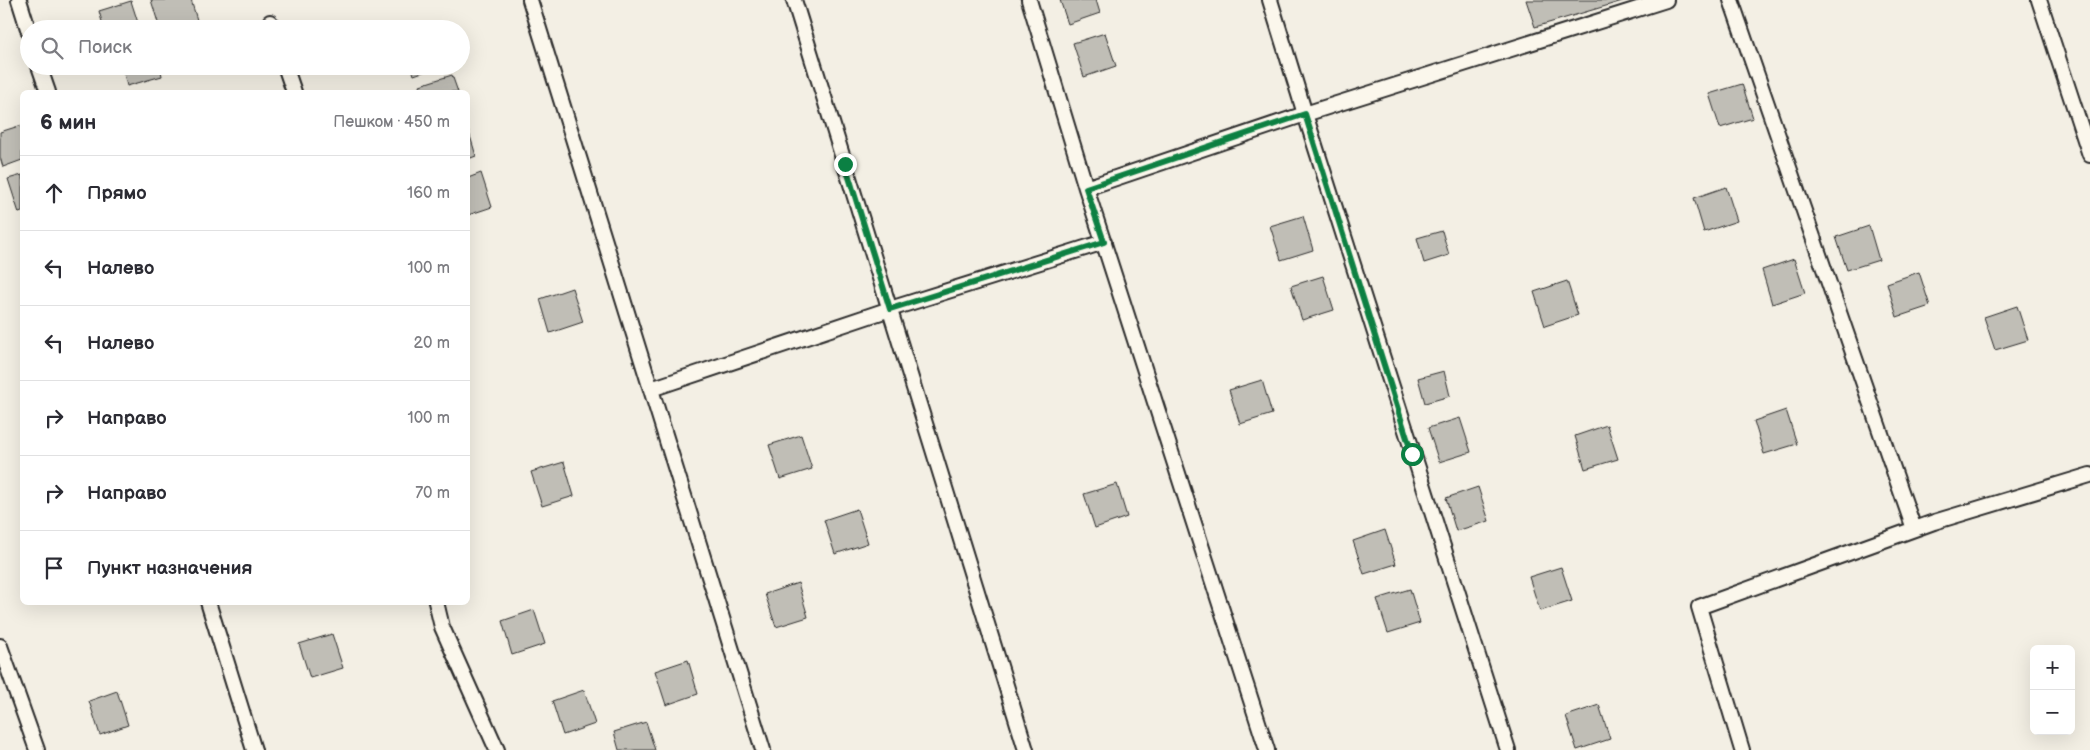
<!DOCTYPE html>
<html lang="ru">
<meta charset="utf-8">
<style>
:root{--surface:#fff;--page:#f7f7f7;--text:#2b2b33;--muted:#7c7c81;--line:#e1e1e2}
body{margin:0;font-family:"Balsamiq Sans",sans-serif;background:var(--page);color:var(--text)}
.controls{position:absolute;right:15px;bottom:15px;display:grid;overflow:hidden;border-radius:8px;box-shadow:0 5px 20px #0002}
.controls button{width:45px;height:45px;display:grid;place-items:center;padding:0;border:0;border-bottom:1px solid var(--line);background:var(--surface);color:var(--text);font:25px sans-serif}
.stop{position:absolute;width:15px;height:15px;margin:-11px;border:4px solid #0b8043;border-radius:50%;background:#fff}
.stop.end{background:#0b8043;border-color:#fff;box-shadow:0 1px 5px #0008}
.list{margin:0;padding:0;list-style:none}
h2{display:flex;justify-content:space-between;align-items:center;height:65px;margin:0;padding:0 20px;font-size:21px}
h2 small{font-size:16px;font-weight:400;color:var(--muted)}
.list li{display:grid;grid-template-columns:32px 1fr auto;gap:15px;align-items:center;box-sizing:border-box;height:75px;padding:0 20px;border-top:1px solid var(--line)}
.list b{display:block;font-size:19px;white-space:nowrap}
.list em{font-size:16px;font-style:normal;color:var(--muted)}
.icon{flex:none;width:28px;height:28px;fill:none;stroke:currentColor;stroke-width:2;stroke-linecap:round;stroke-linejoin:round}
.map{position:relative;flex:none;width:2090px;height:750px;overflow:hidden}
.search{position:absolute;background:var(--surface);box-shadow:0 5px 20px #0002;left:20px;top:20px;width:450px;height:55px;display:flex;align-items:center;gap:12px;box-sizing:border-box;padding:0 18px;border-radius:28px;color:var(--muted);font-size:19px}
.panel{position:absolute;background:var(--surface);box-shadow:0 5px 20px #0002;left:20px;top:90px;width:450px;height:515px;border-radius:8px}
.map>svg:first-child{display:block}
.building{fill:#c0beb6;stroke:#2b2b2b}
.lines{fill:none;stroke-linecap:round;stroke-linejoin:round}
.street-casing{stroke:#2b2b2b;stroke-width:18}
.street{stroke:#fbf7ec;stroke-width:14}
.route{stroke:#0b8043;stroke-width:6}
</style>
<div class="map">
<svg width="2090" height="750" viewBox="0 0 2090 750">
<rect width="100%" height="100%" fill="#f3efe4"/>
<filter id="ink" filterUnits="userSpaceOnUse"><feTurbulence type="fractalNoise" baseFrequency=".02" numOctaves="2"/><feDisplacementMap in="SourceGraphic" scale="10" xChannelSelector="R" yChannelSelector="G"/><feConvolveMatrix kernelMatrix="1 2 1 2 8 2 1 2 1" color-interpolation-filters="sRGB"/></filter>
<g filter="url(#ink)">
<path class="building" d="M151 0H191L197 20 168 29H160Z
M1060 0H1096L1100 13 1068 24Z
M1526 0H1626L1535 27Z
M131 1 140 29H104L99 11Z
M1105 33 1116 66 1084 77 1073 43Z
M122 66H160L162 76 127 86Z
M411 66H440L414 75Z
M452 75 458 92H422L420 85Z
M1742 84 1753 118 1720 128 1709 94Z
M22 125V160L3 167 0 157V132Z
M468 129 476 156 468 159Z
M481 173 492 207 468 215V178Z
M22 175V212L19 213 8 179Z
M1726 187 1737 221 1704 232 1694 198Z
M1303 216 1313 250 1281 260 1270 226Z
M1869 226 1879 260 1847 270 1836 237Z
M1442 231 1449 255 1424 263 1417 238Z
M1794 259 1805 293 1772 304 1762 270Z
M1919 272 1930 306 1897 317 1887 283Z
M1323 276 1334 310 1302 320 1291 286Z
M1567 281 1578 315 1545 326 1534 292Z
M572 288 583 322 550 333 540 299Z
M2017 306 2028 340 1995 350 1984 317Z
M1444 371 1450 396 1425 403 1418 378Z
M1262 380 1272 414 1240 424 1229 390Z
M1786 410 1797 444 1764 454 1754 421Z
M1460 418 1471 452 1439 462 1428 428Z
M1607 425 1618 459 1585 469 1575 436Z
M801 435 812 469 780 479 769 445Z
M564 462 574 496 542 506 531 472Z
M1117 484 1127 517 1095 528 1084 494Z
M1478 487 1489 521 1456 531 1446 498Z
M857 509 868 543 835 554 824 520Z
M1385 530 1396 564 1364 574 1353 541Z
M1561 567 1572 601 1540 611 1529 577Z
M798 583 808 617 776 627 765 594Z
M1410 589 1420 623 1388 633 1377 599Z
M534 610 545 644 512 655 502 621Z
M332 634 343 668 310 678 299 644Z
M688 660 698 694 666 705 655 671Z
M584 690 595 724 563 735 552 701Z
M117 691 128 725 100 735 89 701Z
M1599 705 1610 739 1577 750 1566 716Z
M646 722 655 750H619L614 732Z"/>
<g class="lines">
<defs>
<path id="street" d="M19 0 29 32
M530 0 763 750
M794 0 1026 750
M1029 0 1086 188 1267 750
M1270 0 1305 114 1508 750
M1731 0 1914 529
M2039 0 2090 155
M270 22 273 29
M39 66 48 92
M285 66 294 92
M1086 188 1305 114 1666 0
M651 389 890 309 1104 242
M208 602 254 750
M436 602 442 627 497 750
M0 646 37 750
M1742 750 1699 607 1934 522 2090 475"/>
</defs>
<use href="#street" class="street-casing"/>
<use href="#street" class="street"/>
</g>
</g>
<g class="lines" filter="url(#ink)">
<path class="route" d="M845 164 890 309 1104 242 1086 188 1305 114 1412 454"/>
</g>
</svg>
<div class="controls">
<button>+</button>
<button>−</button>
</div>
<div class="stop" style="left:1412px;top:454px"></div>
<div class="stop end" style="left:845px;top:164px"></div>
<div class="search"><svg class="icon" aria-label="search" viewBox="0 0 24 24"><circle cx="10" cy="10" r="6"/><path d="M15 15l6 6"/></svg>Поиск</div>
<section class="panel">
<h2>6 мин<small>Пешком · 450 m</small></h2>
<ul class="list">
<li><svg class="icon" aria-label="ahead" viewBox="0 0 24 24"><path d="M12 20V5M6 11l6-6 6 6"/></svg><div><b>Прямо</b></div><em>160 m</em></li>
<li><svg class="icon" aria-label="left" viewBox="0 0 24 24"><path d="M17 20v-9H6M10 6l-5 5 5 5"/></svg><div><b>Налево</b></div><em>100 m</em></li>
<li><svg class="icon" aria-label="left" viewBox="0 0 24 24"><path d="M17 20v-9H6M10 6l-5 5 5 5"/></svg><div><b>Налево</b></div><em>20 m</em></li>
<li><svg class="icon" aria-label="right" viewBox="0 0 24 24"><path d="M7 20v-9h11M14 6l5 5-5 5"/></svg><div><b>Направо</b></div><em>100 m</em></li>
<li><svg class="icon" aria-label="right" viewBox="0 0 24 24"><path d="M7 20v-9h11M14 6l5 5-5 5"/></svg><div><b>Направо</b></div><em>70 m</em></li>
<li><svg class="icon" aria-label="arrive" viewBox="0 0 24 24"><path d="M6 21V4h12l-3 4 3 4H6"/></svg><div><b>Пункт назначения</b></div></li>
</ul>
</section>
</div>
